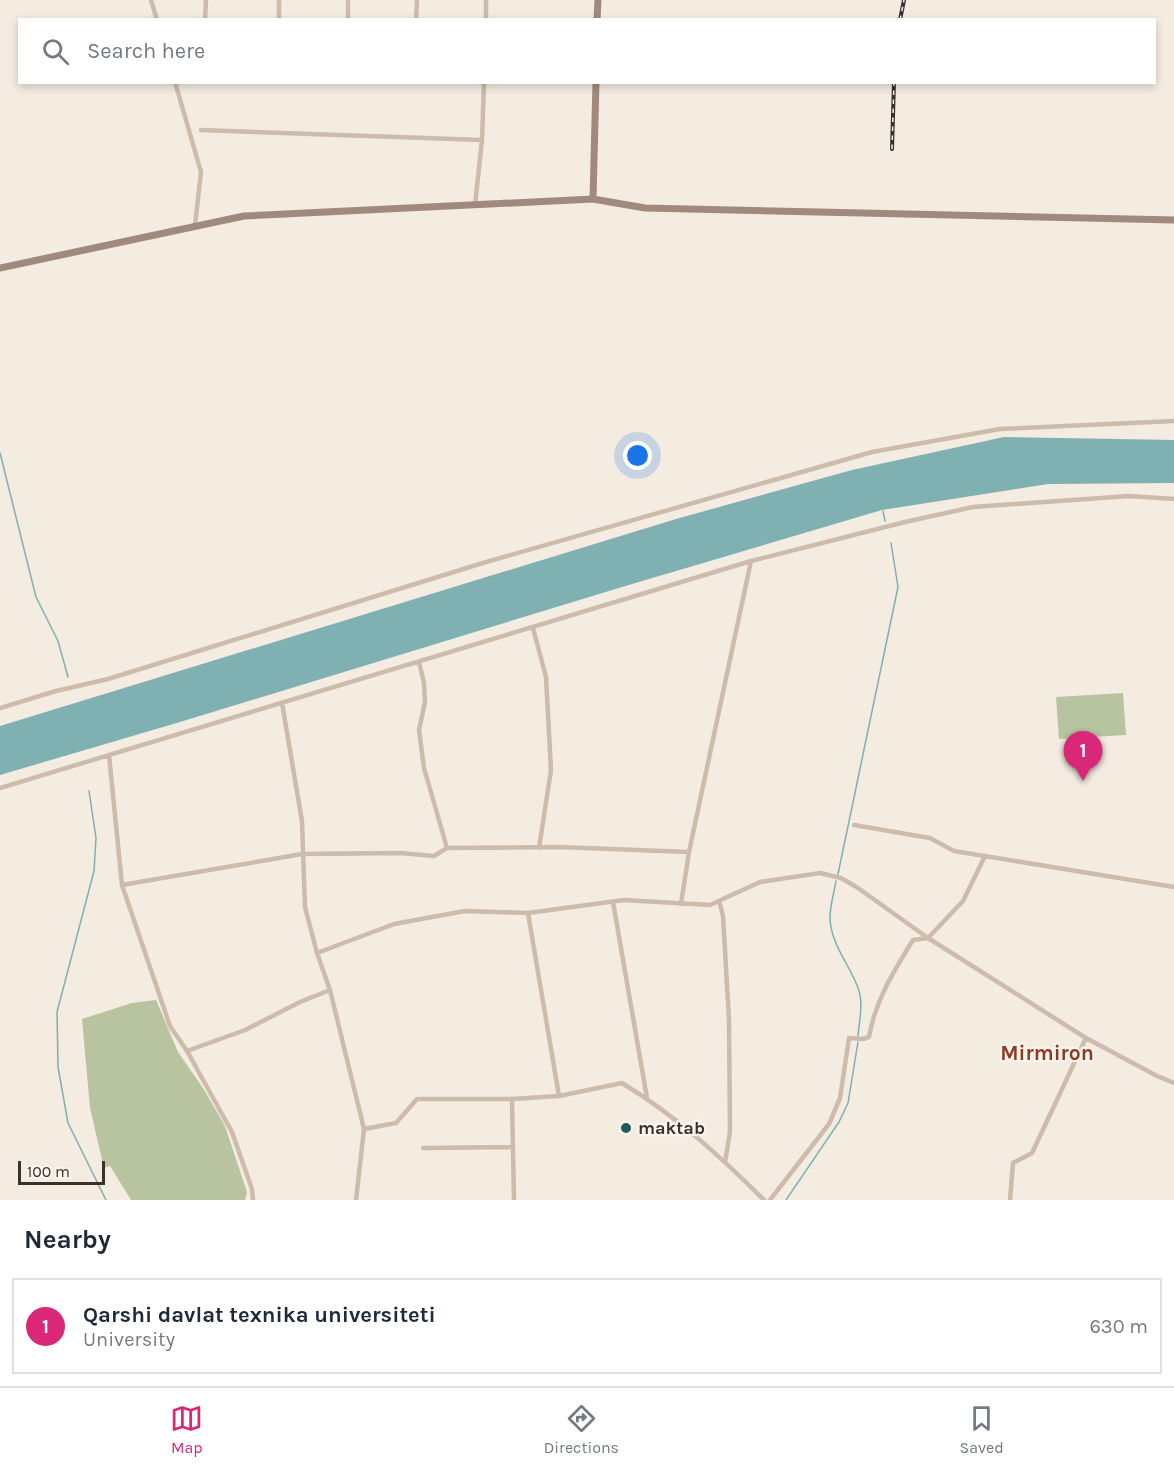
<!DOCTYPE html>
<style>
:root{--surface:#fff;--page:#f2f2f3;--text:#1f2937;--muted:#747a83;--line:#e0e1e3;--accent:#db2777}
body{margin:0;font-family:Karla,sans-serif;background:var(--page);color:var(--text)}
.scale{position:absolute;left:18px;bottom:15px;width:87px;box-sizing:border-box;padding-left:6px;border:3px solid #3b302b;border-top:0;font-size:16px;line-height:21px;white-space:nowrap;color:#3b302b;-webkit-text-stroke:4px #fbf5ee;paint-order:stroke}
.you{position:absolute;left:638px;top:456px;width:21px;height:21px;margin:-15px;border:4px solid #fff;border-radius:50%;background:#1a73e8;box-shadow:0 0 0 9px #1a73e833}
.badge{display:grid;place-items:center;width:39px;height:39px;border-radius:50%;background:var(--accent);color:#fff;font-size:20px;font-weight:700}
.pin{position:absolute;translate:-50% -50px;filter:drop-shadow(0 2px 3px #0008)}
.pin::after{content:'';position:absolute;top:32px;width:21px;height:18px;background:inherit;clip-path:polygon(0 0,100% 0,50% 100%)}
.list{margin:0;padding:0;list-style:none}
h2{display:flex;justify-content:space-between;align-items:center;height:78px;margin:0;padding:0 24px;font-size:26px}
h2 small{font-size:20px;font-weight:400;color:var(--muted)}
.list li{display:grid;grid-template-columns:39px 1fr auto;gap:18px;align-items:center;box-sizing:border-box;height:96px;margin:0 12px 12px;padding:0 12px;border:2px solid var(--line);border-radius:0px}
.list b{display:block;font-size:22px;white-space:nowrap}
.list p{margin:0;font-size:20px;white-space:nowrap;color:var(--muted)}
.list em{font-size:20px;font-style:normal;color:var(--muted)}
.icon{flex:none;width:33px;height:33px;fill:none;stroke:currentColor;stroke-width:2;stroke-linecap:round;stroke-linejoin:round}
.map{position:relative;flex:none;width:1174px;height:1200px;overflow:hidden}
.search{position:absolute;background:var(--surface);box-shadow:0 3px 9px #0003;left:18px;right:18px;top:18px;height:66px;display:flex;align-items:center;gap:15px;box-sizing:border-box;padding:0 21px;border-radius:0px;color:var(--muted);font-size:22px}
.sheet{height:186px;background:var(--surface)}
nav{display:flex;justify-content:space-around;align-items:center;box-sizing:border-box;height:84px;border-top:2px solid var(--line);background:var(--surface);font-size:16px;color:var(--muted)}
nav a{display:grid;justify-items:center;gap:3px}
nav .on{color:var(--accent)}
.map>svg:first-child{display:block}
.green{fill:#b8c4a0}
.water{fill:#7fb0b2}
.lines{fill:none;stroke-linecap:round;stroke-linejoin:round}
.stream{stroke:#7fb0b2;stroke-width:1.5}
.street{stroke:#cdbbac;stroke-width:4.5}
.secondary{stroke:#a18a7d;stroke-width:7}
.rail-casing{stroke:#3b302b;stroke-width:4}
.rail{stroke:#fbf5ee;stroke-width:1.5;stroke-dasharray:4.5;stroke-linecap:butt}
.poi-dot{fill:#1f5a5e;stroke:#fbf5ee;stroke-width:2}
.labels{text-anchor:middle;stroke-width:4.5;stroke-linejoin:round;paint-order:stroke}
.poi-label{font-size:18px;font-weight:bold;fill:#3b302b;stroke:#fbf5ee;text-anchor:start}
.quarter-label{font-size:21px;font-weight:bold;fill:#8c3b22;stroke:#fbf5ee}
</style>
<div class="map">
<svg width="1174" height="1200" viewBox="0 0 1174 1200">
<rect width="100%" height="100%" fill="#f4ebe1"/>
<path class="green" d="M1123 693 1126 735 1059 739 1056 697Z
M156 1000 178 1052 203 1088 225 1126 247 1192 245 1200H131L110 1166 104 1168 90 1108 82 1019 132 1003Z"/>
<path class="water" d="M1004 437 1174 440V483L1048 484 882 510 622 587 180 722 0 775V726L676 519 852 470Z"/>
<g class="lines">
<path class="stream" d="M0 453 36 597 58 641 68 677
M883 511 885 521
M89 791 96 838 94 871 57 1012 58 1067 68 1123 106 1200
M838 874 898 587 891 543
M836 881C834 893 830 906 830 918 831 945 850 965 858 988 864 1003 859 1021 858 1036
M786 1200 839 1122 848 1103 858 1042"/>
<path class="street" d="M151 0 157 20
M205 20 206 0
M279 20V0
M348 20V0
M416 20 417 0
M486 20V0
M175 82 201 172 195 225
M201 130 482 140
M475 205 482 140 484 82
M533 628 546 677 551 770 539 848
M419 662 424 683 425 702 419 730 424 768 447 848
M282 703 302 821 305 907 317 953 330 990 364 1129 356 1200
M0 708 56 691 108 679 486 562 872 452 1000 429 1174 421
M109 755 122 885 170 1026 187 1051 232 1132 252 1189 253 1200
M0 788 751 561 905 522 973 507 1129 496 1174 499
M854 825 930 838 954 851 1174 887
M122 885 302 854 400 853 434 856 447 848 559 847 689 852
M719 901 723 916 729 1020 730 1132 725 1162
M613 902 647 1098
M681 904 689 852 751 561
M528 913 559 1096
M317 953 394 924 465 911 528 913 624 900 710 905 760 882 820 873 841 878 858 888 928 938 1086 1038 1157 1076 1174 1083
M187 1051 245 1030 300 1002 330 990
M512 1099 514 1200
M364 1129 396 1123 417 1099H512L559 1096 622 1083C675 1115 721 1157 764 1200
M423 1148 513 1147
M770 1200 829 1124 840 1098 849 1038 863 1039 869 1037C875 1001 894 971 913 940L928 938 963 901 985 856
M1010 1200 1013 1163 1032 1153 1086 1038"/>
<path class="secondary" d="M597 20 598 0
M593 199 596 82
M0 268 244 216 593 199 645 208 1174 220"/>
<defs>
<path id="rail" d="M900 20 904 0
M892 149 894 82"/>
</defs>
<use href="#rail" class="rail-casing"/>
<use href="#rail" class="rail"/>
</g>
<circle class="poi-dot" cx="626" cy="1128" r="6"/>
<g class="labels">
<g class="poi-label">
<text x="638" y="1134">maktab</text>
</g>
<g class="quarter-label">
<text x="1047" y="1060">Mirmiron</text>
</g>
</g>
</svg>
<div class="scale">100 m</div>
<div class="you"></div>
<div class="pin badge" style="left:1083px;top:781px">1</div>
<div class="search"><svg class="icon" aria-label="search" viewBox="0 0 24 24"><circle cx="10" cy="10" r="6"/><path d="M15 15l6 6"/></svg>Search here</div>
</div>
<section class="sheet">
<h2>Nearby<small></small></h2>
<ul class="list">
<li><span class="badge">1</span><div><b>Qarshi davlat texnika universiteti</b><p>University</p></div><em>630 m</em></li>
</ul>
</section>
<nav>
<a class="on"><svg class="icon" aria-label="map" viewBox="0 0 24 24"><path d="M3 6l6-2 6 2 6-2v14l-6 2-6-2-6 2zM9 4v14M15 6v14"/></svg>Map</a>
<a><svg class="icon" aria-label="directions" viewBox="0 0 24 24"><path d="M12 3l9 9-9 9-9-9zM9 14v-3h6M13 9l2 2-2 2"/></svg>Directions</a>
<a><svg class="icon" aria-label="saved" viewBox="0 0 24 24"><path d="M7 4h10v16l-5-4-5 4z"/></svg>Saved</a>
</nav>
